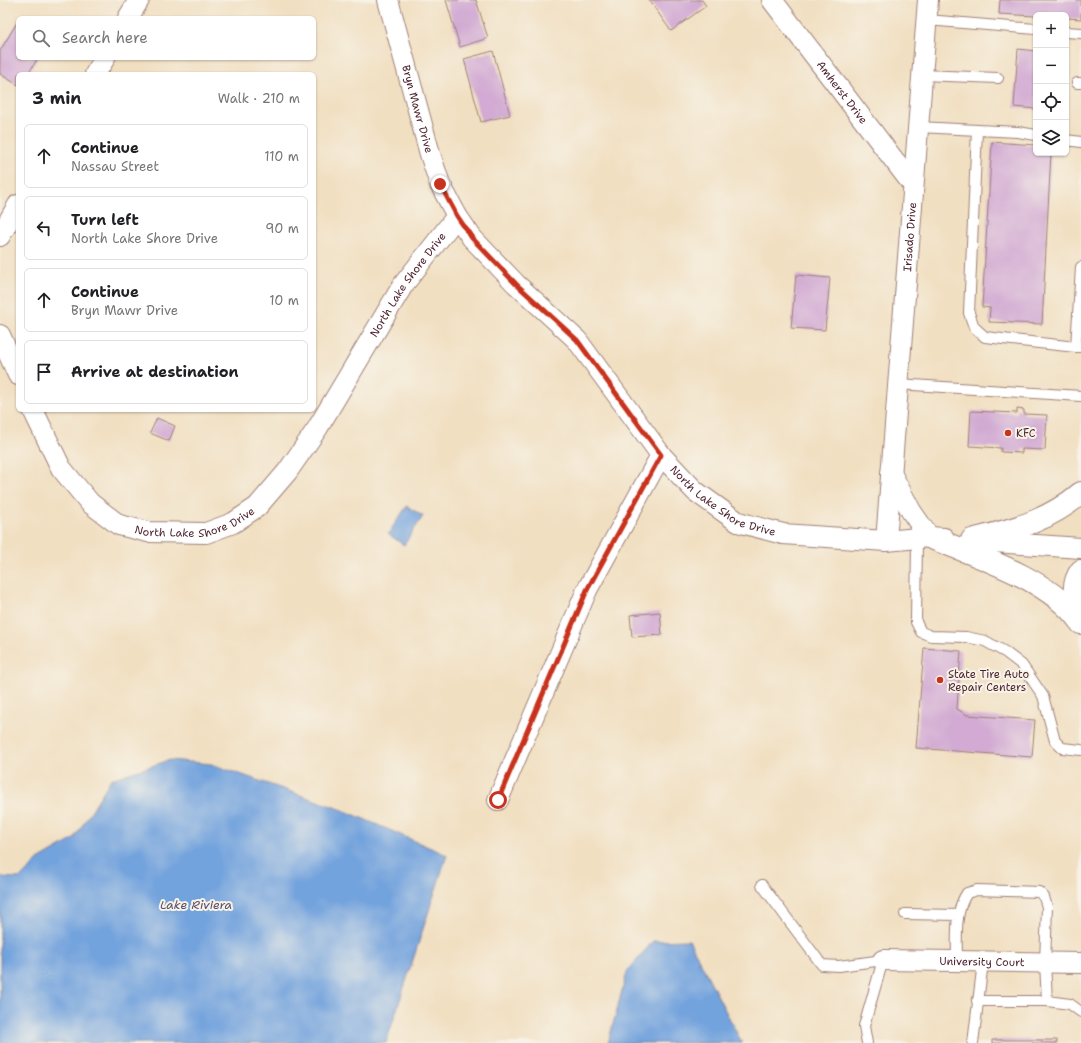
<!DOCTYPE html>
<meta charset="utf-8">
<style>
:root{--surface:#fff;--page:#f2f2f2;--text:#202124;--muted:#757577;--line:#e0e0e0}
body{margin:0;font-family:"Shantell Sans",sans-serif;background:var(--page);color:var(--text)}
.controls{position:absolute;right:12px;top:12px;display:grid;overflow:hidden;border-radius:6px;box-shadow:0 1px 3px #0004}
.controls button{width:36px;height:36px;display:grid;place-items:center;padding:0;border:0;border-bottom:1px solid var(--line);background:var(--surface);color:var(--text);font:20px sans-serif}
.stop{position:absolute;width:12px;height:12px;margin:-9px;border:3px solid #c8321e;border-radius:50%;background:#fff}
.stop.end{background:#c8321e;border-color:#fff;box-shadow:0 1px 4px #0008}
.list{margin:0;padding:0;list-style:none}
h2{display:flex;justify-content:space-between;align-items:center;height:52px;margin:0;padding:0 16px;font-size:17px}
h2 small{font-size:13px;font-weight:400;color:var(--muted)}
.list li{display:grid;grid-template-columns:26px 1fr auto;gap:12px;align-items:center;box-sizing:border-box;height:64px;margin:0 8px 8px;padding:0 8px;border:1px solid var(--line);border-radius:6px}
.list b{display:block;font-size:15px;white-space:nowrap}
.list p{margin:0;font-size:13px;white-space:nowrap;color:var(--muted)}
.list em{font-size:13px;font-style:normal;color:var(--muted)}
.icon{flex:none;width:22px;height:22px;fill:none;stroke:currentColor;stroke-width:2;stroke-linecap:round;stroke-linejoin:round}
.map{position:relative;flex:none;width:1081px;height:1043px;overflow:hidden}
.search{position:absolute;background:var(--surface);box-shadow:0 1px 3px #0004;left:16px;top:16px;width:300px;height:44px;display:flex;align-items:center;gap:10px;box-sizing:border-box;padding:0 14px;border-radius:6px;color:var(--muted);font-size:15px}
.panel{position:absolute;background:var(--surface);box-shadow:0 1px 3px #0004;left:16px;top:72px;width:300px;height:340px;border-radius:6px}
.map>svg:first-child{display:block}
.water{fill:#73a3dd;stroke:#5e6184}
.building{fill:#d2aad3}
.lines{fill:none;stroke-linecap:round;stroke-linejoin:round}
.lane-casing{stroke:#9e7f76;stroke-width:12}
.street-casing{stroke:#9e7f76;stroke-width:22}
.primary-casing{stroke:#9e7f76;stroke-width:24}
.lane{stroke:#fff;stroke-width:10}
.street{stroke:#fff;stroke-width:20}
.primary{stroke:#fff;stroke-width:22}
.route{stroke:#c8321e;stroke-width:5}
.poi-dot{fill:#c8321e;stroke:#f7f3e8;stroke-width:1.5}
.labels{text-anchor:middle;stroke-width:4;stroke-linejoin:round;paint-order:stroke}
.street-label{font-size:11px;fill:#4a1f2b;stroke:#f7f3e8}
.poi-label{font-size:11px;fill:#4a1f2b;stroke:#f7f3e8;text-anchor:start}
.water-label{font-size:12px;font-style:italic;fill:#584d69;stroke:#f7f3e8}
</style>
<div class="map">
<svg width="1081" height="1043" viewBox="0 0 1081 1043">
<rect width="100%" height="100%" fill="#f7f3e8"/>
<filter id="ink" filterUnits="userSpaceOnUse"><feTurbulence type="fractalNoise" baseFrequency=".025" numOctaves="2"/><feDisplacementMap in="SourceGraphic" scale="8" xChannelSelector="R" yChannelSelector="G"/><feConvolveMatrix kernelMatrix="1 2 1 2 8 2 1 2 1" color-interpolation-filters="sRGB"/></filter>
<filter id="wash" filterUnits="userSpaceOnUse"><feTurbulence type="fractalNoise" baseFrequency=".012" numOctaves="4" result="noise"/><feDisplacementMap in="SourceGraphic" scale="16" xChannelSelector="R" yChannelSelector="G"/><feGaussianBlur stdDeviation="0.9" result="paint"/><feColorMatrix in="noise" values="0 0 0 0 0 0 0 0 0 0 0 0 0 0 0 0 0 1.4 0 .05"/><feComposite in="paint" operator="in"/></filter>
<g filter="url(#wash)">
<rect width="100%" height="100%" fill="#f1dfc1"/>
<path class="water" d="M407 506 423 516 404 545 388 534Z
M170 760 211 764 343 810 447 855 386 1043H0V877L20 878 38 860 74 839 111 779Z
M689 940 742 1043H608L627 972 653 941Z"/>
<g id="blocks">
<path class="building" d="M446 0H476L488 38 460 47Z
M649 0H702L706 6 671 31Z
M1000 0H1081V19L1066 18V15L1036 16 999 14Z
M18 21V58H38L28 74H18V85L0 74V51Z
M1018 49 1036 51V109L1014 107Z
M493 51 510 115 481 122 464 59Z
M992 142 1036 145V153H1051L1042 324 989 322 990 308 982 307Z
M796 275 830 278 825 330 791 328Z
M1017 409 1024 410V414L1047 415 1045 450 1022 449V453L1001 452V448L969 446 971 411 1017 413Z
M157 418 175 426 169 441 150 433Z
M660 612 662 635 632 637 630 615Z
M924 648 961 651 957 709 967 715 1035 720 1032 757 916 748Z
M992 1040H1057V1043H992Z"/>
</g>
</g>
<g filter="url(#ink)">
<use href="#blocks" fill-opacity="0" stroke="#9e7f76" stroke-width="1"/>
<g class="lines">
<defs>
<path id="lane" d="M927 20 1036 29
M1066 32 1081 33
M922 75 998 78
M1077 83H1081
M918 127 1018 132 1036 135
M977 130 969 313 974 327 985 337 1076 347
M1066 140 1081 142
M1081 267 1076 347H1081
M898 384 1081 396
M917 538 916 622 921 632 931 636 966 637 985 641 1005 652 1022 665 1043 696 1055 741 1062 748 1081 750
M762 885 822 965 839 966 883 960 864 1026 867 1043
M905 914 958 915
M957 961C957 939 954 912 967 893L977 890 1039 892 1044 897 1047 907 1045 963 1047 1001 1070 1004 1081 1012
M977 1001H1047
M973 1043 983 962"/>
<g id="street">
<path id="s1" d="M388 0 430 154 440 184 457 216 472 238 516 284 577 340 661 455 695 491 738 522 783 534 886 541 929 537 944 538"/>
<path id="s2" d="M772 0 913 185"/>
<path d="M128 18 139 0"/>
<path d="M95 74 105 58"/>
<path d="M0 236 18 205"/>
<path d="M0 335 18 375"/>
<path id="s3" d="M33 410 61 468 90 503 119 525 148 532 206 533 233 523 257 507 287 472 317 429 403 285 457 216"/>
<path d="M891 473 911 511 929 537"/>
<path id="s4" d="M886 541 928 0"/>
<path d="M978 541 1081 548"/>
<path d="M498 800 587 590 661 455"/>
<path id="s5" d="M883 960 1081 963"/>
</g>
<path id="primary" d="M929 537C977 556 1051 579 1081 623
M972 540C1014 529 1047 522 1081 493
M1079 620C1076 604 1070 585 1081 571"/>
</defs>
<use href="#lane" class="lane-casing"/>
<use href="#street" class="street-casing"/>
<use href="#primary" class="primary-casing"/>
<use href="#lane" class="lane"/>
<use href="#street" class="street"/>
<use href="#primary" class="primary"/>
</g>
</g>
<g class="lines" filter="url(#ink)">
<path class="route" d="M440 184 457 216 472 238 516 284 577 340 661 455 587 590 498 800"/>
</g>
<g class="poi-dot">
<circle cx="1008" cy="433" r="4"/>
<circle cx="940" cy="680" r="4"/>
</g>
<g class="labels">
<g class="street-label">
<text dy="4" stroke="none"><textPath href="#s2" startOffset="116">Amherst Drive</textPath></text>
<text dy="4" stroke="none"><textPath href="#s1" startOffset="113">Bryn Mawr Drive</textPath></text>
<text dy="4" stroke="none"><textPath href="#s4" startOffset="305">Irisado Drive</textPath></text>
<text dy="4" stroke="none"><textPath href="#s3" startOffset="561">North Lake Shore Drive</textPath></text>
<text dy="4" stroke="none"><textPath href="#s1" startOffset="622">North Lake Shore Drive</textPath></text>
<text dy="4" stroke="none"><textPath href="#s3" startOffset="225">North Lake Shore Drive</textPath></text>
<text dy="4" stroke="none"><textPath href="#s5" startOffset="99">University Court</textPath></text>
</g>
<g class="poi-label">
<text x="1016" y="437">KFC</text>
<text x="948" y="678">State Tire Auto<tspan x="948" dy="13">Repair Centers</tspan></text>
</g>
<g class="water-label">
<text x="196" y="909">Lake Riviera</text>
</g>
</g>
</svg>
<div class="controls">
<button>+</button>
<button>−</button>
<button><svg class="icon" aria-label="locate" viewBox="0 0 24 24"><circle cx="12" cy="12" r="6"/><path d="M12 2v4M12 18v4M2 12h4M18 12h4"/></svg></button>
<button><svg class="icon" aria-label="layers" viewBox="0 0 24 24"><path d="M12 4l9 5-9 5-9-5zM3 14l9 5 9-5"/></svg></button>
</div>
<div class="stop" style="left:498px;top:800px"></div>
<div class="stop end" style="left:440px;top:184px"></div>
<div class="search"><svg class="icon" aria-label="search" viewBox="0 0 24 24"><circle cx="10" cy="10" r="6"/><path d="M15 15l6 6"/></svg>Search here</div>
<section class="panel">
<h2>3 min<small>Walk · 210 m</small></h2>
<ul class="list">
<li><svg class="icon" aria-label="ahead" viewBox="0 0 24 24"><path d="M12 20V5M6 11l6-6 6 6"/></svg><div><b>Continue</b><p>Nassau Street</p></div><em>110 m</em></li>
<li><svg class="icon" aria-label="left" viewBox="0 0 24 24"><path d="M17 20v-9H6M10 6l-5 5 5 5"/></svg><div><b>Turn left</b><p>North Lake Shore Drive</p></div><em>90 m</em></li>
<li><svg class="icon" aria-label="ahead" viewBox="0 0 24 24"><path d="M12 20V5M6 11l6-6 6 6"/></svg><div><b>Continue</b><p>Bryn Mawr Drive</p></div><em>10 m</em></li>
<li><svg class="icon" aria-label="arrive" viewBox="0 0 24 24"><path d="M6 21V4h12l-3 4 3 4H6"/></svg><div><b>Arrive at destination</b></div></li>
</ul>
</section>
</div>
